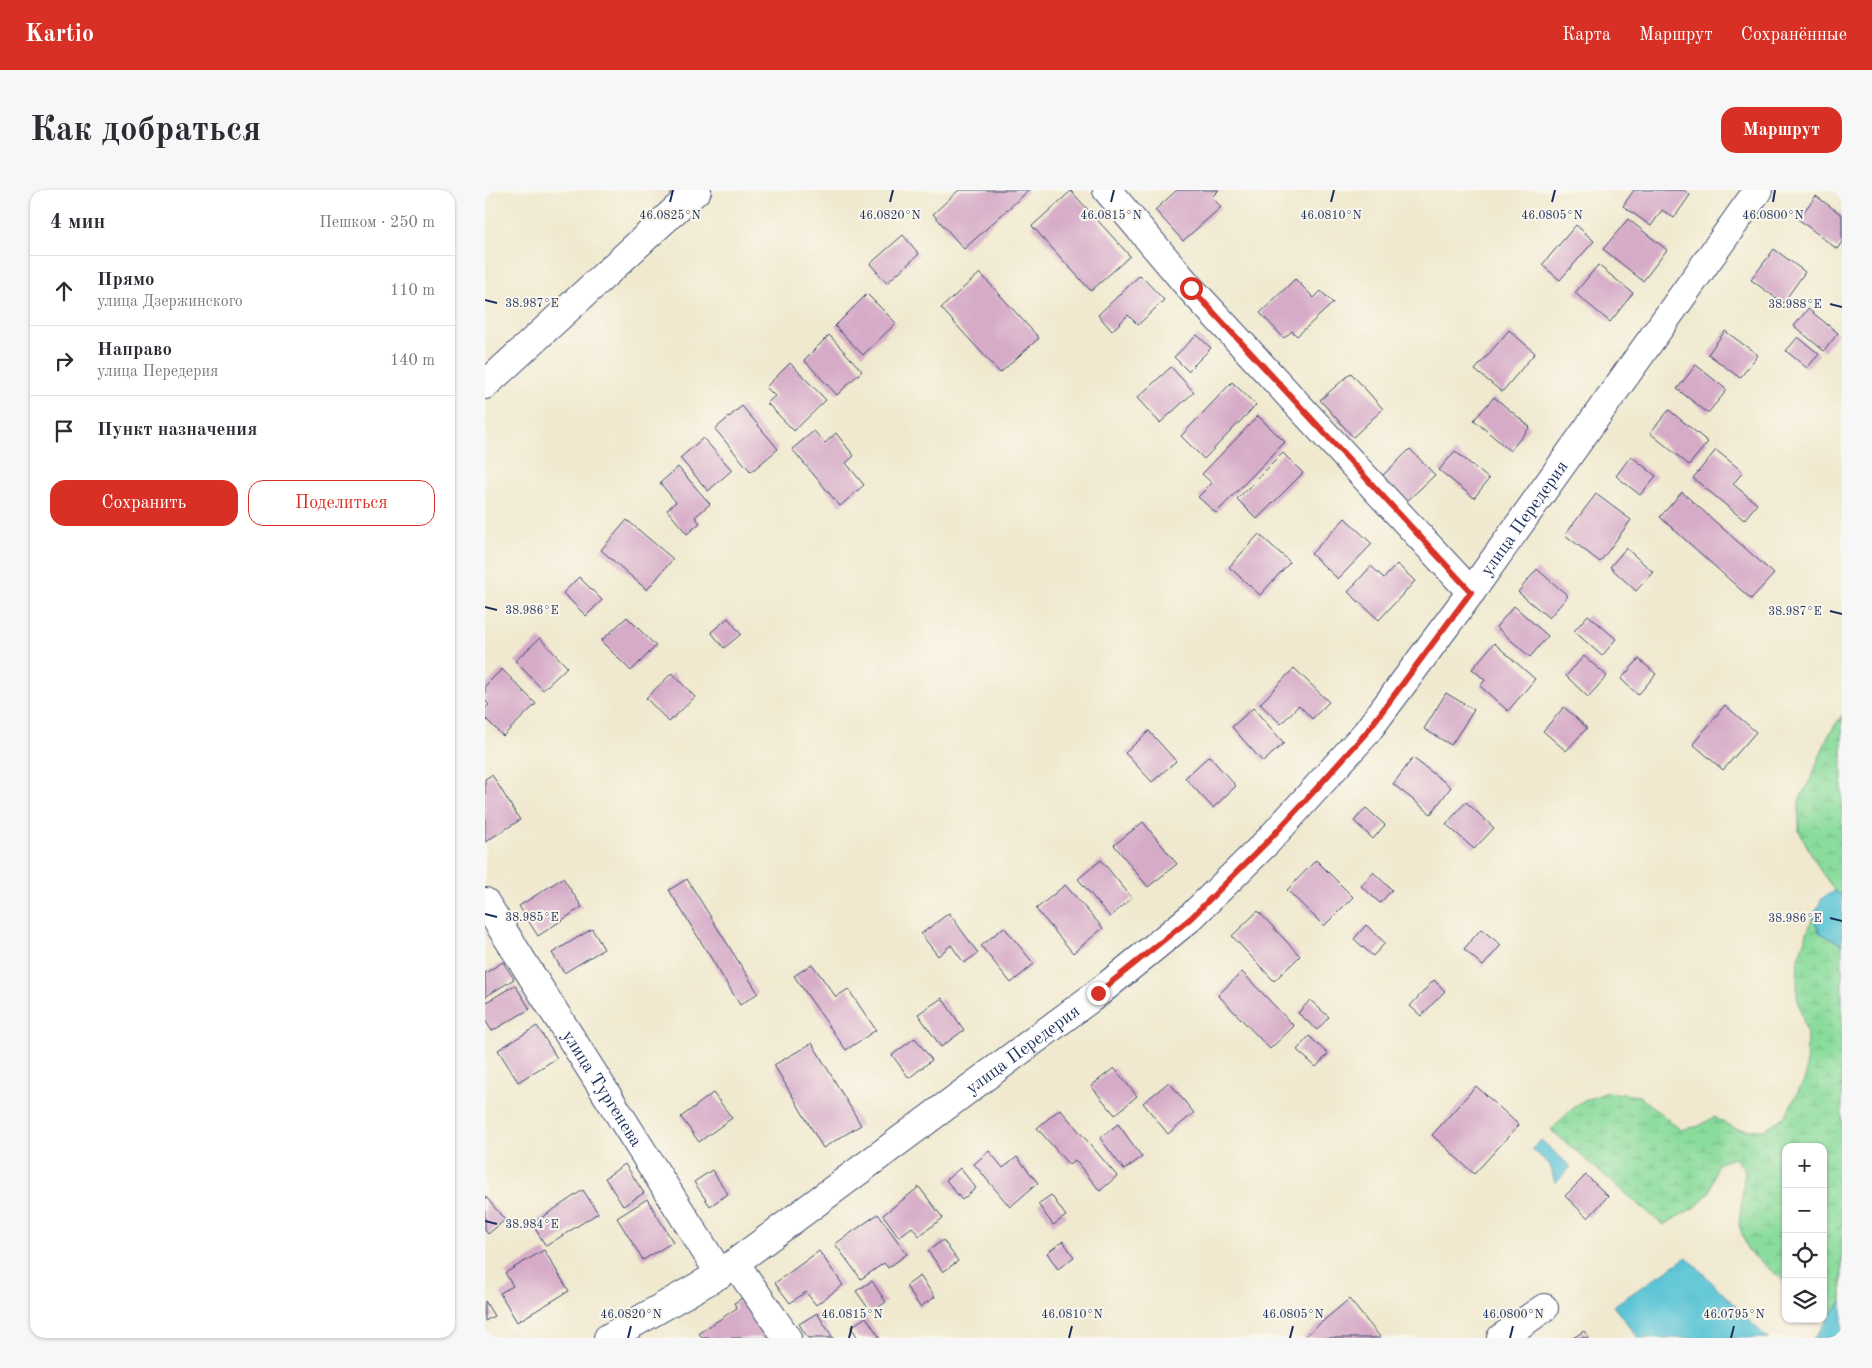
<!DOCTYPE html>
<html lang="ru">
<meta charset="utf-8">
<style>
:root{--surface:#fff;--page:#f7f7f7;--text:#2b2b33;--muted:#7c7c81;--line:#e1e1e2;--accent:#d93025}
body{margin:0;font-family:"Old Standard TT",serif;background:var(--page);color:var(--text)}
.controls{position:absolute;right:15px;bottom:15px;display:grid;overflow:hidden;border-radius:10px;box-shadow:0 1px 4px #0004}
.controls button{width:45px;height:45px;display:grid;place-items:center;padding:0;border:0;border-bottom:1px solid var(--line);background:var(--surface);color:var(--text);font:25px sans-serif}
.stop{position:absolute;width:15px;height:15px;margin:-11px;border:4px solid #d93025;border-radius:50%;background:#fff}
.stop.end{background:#d93025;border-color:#fff;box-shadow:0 1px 5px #0008}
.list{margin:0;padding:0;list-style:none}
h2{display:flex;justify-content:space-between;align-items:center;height:65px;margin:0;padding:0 20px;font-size:21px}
h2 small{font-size:16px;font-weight:400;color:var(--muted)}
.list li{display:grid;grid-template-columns:32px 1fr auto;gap:15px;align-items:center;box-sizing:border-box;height:70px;padding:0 20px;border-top:1px solid var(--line)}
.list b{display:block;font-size:19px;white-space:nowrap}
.list p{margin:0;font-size:16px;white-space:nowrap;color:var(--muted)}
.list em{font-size:16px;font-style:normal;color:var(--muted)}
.actions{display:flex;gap:10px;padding:15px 20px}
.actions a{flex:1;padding:11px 0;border:1px solid var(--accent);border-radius:15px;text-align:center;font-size:18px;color:var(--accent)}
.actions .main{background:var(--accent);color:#fff}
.icon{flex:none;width:28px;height:28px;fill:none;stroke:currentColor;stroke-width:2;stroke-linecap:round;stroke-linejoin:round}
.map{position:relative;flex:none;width:1357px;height:1148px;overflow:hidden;border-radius:15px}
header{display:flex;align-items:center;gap:30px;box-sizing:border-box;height:70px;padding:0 25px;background:var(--accent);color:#fff}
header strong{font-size:24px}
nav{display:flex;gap:28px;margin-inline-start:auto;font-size:18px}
.intro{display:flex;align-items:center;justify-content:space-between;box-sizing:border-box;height:120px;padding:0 30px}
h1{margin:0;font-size:35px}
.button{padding:12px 22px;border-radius:15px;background:var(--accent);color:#fff;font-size:18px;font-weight:700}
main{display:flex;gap:30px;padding:0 30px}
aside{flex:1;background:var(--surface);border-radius:15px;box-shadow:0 1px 4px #0004}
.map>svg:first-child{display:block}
.wetland{fill:url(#wetland-marsh);stroke:#52867d}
.water{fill:#5ac4d5;stroke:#3a7a9a}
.building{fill:#d6abc8}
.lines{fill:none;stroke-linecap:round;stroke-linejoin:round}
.minor-casing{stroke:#3b4b6f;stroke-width:30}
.tertiary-casing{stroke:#3b4b6f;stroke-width:30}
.minor{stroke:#fff;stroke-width:28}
.tertiary{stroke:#fff;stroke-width:28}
.route{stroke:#d93025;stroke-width:6}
.ticks{fill:none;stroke:#1b2f5e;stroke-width:2}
.labels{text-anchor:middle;stroke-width:4;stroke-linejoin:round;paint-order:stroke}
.street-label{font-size:18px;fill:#1b2f5e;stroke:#fbf7ec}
.ticks-label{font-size:12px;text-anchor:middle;fill:#1b2f5e;stroke:#fbf7ec;stroke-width:4;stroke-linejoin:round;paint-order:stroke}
</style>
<header>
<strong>Kartio</strong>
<nav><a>Карта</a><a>Маршрут</a><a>Сохранённые</a></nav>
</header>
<div class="intro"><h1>Как добраться</h1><a class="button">Маршрут</a></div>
<main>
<aside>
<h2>4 мин<small>Пешком · 250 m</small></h2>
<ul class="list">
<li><svg class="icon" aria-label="ahead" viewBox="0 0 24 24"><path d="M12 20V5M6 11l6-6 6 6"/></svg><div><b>Прямо</b><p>улица Дзержинского</p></div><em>110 m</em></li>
<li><svg class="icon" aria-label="right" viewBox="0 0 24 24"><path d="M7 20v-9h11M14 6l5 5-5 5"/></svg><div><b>Направо</b><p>улица Передерия</p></div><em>140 m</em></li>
<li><svg class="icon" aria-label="arrive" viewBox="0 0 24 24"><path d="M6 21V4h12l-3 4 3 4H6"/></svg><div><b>Пункт назначения</b></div></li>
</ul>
<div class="actions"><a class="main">Сохранить</a><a>Поделиться</a></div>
</aside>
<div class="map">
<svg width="1357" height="1148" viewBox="0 0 1357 1148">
<defs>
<pattern id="wetland-marsh" width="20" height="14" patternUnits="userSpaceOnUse" patternTransform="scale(1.25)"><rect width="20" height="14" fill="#8adc9c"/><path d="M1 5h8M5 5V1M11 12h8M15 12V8" fill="none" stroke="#76bd89"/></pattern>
</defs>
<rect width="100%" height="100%" fill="#fbf7ec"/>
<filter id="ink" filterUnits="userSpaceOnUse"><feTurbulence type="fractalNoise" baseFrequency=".02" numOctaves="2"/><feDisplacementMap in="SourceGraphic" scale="10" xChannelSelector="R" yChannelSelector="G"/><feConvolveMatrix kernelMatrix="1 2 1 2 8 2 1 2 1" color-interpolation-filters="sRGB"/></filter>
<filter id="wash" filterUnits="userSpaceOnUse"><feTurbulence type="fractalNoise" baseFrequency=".0096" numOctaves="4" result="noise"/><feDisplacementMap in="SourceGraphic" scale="20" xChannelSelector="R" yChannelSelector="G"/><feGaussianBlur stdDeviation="1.12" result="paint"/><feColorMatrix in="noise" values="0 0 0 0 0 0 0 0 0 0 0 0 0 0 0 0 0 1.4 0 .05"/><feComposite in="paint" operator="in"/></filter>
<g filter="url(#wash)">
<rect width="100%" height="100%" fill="#f0e9cf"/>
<path class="wetland" d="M1357 525V705L1350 701 1335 680 1314 641V610L1327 586 1343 546Z
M1328 727 1335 743 1357 754V1111L1346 1124 1338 1119V957H1301V1093L1263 1061 1254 1035 1260 979 1249 968 1232 974 1225 1001 1212 1016 1178 1035 1066 940 1092 914 1122 902 1154 906 1196 940 1214 936 1229 927 1252 939 1279 940 1300 926 1321 887 1322 845 1312 806 1313 768Z"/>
<path class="water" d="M1350 701 1357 705V754L1335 743 1328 727 1337 708Z
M1056 950 1086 977 1070 993 1065 975 1047 959Z
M1202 1067 1280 1146 1284 1148H1154L1128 1116Z
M1357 1111V1148H1328L1332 1144Z"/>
<g id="blocks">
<path class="building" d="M474 0H544L479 59 448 24Z
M692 0H734L727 7 736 17 698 51 670 20Z
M1149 0H1199L1205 5 1189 28 1177 20 1166 36 1138 16Z
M586 1 645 66 606 101 547 36Z
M1331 6 1357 25V52L1352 59 1313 29Z
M1143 29 1182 60 1158 91 1118 59Z
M1091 35 1109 51 1075 90 1057 75Z
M418 45 434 64 402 93 385 74Z
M1289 59 1320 82 1298 113 1266 90Z
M1113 75 1148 103 1125 132 1090 103Z
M495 83 554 148 515 183 456 118Z
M655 85 679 110 653 135 643 125 627 141 613 125Z
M810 89 829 108 836 101 848 113 812 146 807 141 799 148 775 123Z
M382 104 411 133 378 165 350 136Z
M1323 119 1353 143 1339 161 1309 136Z
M1024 140 1050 163 1017 202 990 180Z
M1240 141 1273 165 1255 188 1223 164Z
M344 145 377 181 352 205 319 170Z
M712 145 726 158 703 181 689 167Z
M1313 147 1334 164 1322 178 1301 161Z
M305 173 341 210 309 241 282 213 290 206 281 197Z
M1211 175 1242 200 1223 223 1192 199Z
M686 177 709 202 675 233 652 208Z
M866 183 898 219 868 247 835 210Z
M747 192 771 215 719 269 696 246Z
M1009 207 1045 237 1025 261 989 230Z
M257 216 293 259 266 282 230 239Z
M1184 220 1223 252 1204 275 1165 243Z
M773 226 800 252 731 323 713 307 727 293 717 284Z
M329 241 340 253 351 243 369 266 361 273 379 295 355 316 307 259Z
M218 248 247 280 223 301 195 268Z
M925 259 950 285 921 312 897 286Z
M1231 260 1258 282 1248 294 1272 314 1259 330 1208 288Z
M970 261 1004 289 989 308 954 280Z
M798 263 818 283 772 329 752 309Z
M1146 266 1171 286 1155 305 1131 286Z
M193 277 225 314 210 327 215 333 202 344 182 320 191 312 175 293Z
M1197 302 1289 384 1266 409 1175 327Z
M1111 304 1146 330 1115 372 1080 345Z
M860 328 887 354 853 389 826 364Z
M142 330 188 369 162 400 116 360Z
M774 344 805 372 775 405 744 377Z
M1141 358 1168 382 1151 401 1125 377Z
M912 374 930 391 894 430 863 402 886 376 899 388Z
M1052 379 1083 406 1064 428 1033 402Z
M94 387 117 410 101 426 78 403Z
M1029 416 1063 446 1045 467 1011 437Z
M1103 425 1131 449 1117 466 1089 441Z
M142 427 171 456 146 481 116 451Z
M243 428 256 444 239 458 226 442Z
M55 448 82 477 58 500 30 471Z
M1009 453 1050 489 1023 521 995 496 1000 490 987 479Z
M1099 466 1122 486 1103 507 1081 486Z
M1154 469 1171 484 1153 505 1136 489Z
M809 478 844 512 827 529 814 515 796 534 775 514Z
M17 479 51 514 18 546 0 528V518L4 515 0 510V496Z
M187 483 210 507 184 532 161 508Z
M961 503 989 520 966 555 939 539Z
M1240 515 1271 542 1238 580 1208 554Z
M1079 517 1102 538 1081 561 1058 541Z
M768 518 799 553 778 572 747 537Z
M664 541 691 571 667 592 640 563Z
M724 566 751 596 728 618 700 588Z
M928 568 966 597 946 624 908 594Z
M7 585 35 630 0 652V589Z
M981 612 1009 638 989 659 961 634Z
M881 618 900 635 888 649 869 631Z
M658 632 692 674 663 697 629 655Z
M616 670 647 708 625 727 593 689Z
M831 670 868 707 839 736 802 700Z
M888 682 907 700 895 713 876 696Z
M78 688 97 717 53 746 34 716Z
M202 689 273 803 255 815 184 700Z
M580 695 618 738 588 763 551 719Z
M773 721 815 766 789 791 747 746Z
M464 723 493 763 479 773 466 755 453 766 436 744Z
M881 735 900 753 888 766 869 749Z
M519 737 549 774 526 793 496 756Z
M107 739 119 759 79 783 67 763Z
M996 739 1016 755 998 776 979 759Z
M18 772 29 789 0 807V783Z
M327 774 351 807 363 799 391 840 361 860 309 786Z
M757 782 809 836 785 859 733 805Z
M949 790 960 801 936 826 925 816Z
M30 795 45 819 7 841 0 830V813Z
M457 808 479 840 456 857 433 824Z
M825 810 844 827 832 840 813 823Z
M52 836 72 868 33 892 13 860Z
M824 846 843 864 831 877 812 860Z
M430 848 447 870 424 888 407 865Z
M327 853 376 935 338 958 289 875Z
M629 878 652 906 630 925 606 896Z
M684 892 709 923 683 944 658 913Z
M991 896 1034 935 989 984 947 945Z
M228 903 247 928 214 952 196 927Z
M575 919 632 986 615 1001 590 970 584 975 552 938Z
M633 934 657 967 639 980 615 948Z
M504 961 518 978 532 967 553 993 525 1017 489 974Z
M140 974 159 1003 138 1016 120 988Z
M475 978 491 998 477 1010 461 990Z
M227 980 243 1004 225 1016 209 992Z
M1101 985 1123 1006 1103 1028 1080 1006Z
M434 997 458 1028 434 1046 427 1037 414 1047 398 1025Z
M98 1000 113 1023 61 1056 47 1034Z
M566 1005 581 1026 568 1035 553 1014Z
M0 1006 20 1030 3 1044 0 1040Z
M162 1009 188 1052 158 1070 132 1028Z
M393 1024 422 1064 403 1078 399 1073 376 1089 350 1054Z
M458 1050 473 1071 458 1082 443 1061Z
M578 1051 589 1067 573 1079 562 1063Z
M59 1060 84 1101 32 1132 15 1103 28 1096 20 1083Z
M334 1061 358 1095 331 1115 321 1102 305 1113 290 1093Z
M435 1086 450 1107 435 1117 421 1096Z
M387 1091 401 1112 386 1122 371 1101Z
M264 1104 292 1148H217L214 1143 252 1118 249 1113Z
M864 1109 896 1148H818Z
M0 1111 9 1126 0 1131Z
M332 1123 348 1148H323L314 1134Z
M381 1127 395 1148H373L366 1137Z
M1099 1141 1104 1148H1088Z"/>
</g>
</g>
<g filter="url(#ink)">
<use href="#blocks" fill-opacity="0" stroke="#3b4b6f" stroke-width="1"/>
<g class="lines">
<defs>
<g id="minor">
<path d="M622 0 705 98 986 402"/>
<path id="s1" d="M0 712 235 1084"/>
<path d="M250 1073 302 1148"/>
<path id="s2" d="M123 1148 235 1084 613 803 705 728 783 651 881 543 986 402 1273 0"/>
<path d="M1016 1148 1059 1118"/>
</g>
<path id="tertiary" d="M0 195 212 0"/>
</defs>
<use href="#minor" class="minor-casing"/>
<use href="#tertiary" class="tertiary-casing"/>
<use href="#minor" class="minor"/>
<use href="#tertiary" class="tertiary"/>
</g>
</g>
<g class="lines" filter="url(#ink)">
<path class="route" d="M613 803 706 728 783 651 831 599 881 543 986 402 706 98"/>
</g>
<path class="ticks" d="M185 12 188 0M405 12 408 0M626 12 629 0M846 12 849 0M1067 12 1070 0M1288 12 1290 0M0 110 12 113M1345 114 1357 117M0 417 12 420M1345 421 1357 424M0 724 12 727M1345 728 1357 731M0 1031 12 1034M143 1148 146 1136M364 1148 367 1136M584 1148 587 1136M805 1148 808 1136M1025 1148 1028 1136M1246 1148 1249 1136"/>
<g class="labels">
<g class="street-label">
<text dy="6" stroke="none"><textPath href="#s2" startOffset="1241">улица Передерия</textPath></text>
<text dy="6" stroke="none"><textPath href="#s2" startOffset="506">улица Передерия</textPath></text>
<text dy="6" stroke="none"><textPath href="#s1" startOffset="220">улица Тургенева</textPath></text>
</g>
</g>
<g class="ticks-label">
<text x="185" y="29">46.0825°N</text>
<text x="405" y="29">46.0820°N</text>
<text x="626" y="29">46.0815°N</text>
<text x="846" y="29">46.0810°N</text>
<text x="1067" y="29">46.0805°N</text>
<text x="1288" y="29">46.0800°N</text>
<text x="47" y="117">38.987°E</text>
<text x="1310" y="118">38.988°E</text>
<text x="47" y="424">38.986°E</text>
<text x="1310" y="425">38.987°E</text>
<text x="47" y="731">38.985°E</text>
<text x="1310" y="732">38.986°E</text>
<text x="47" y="1038">38.984°E</text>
<text x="146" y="1128">46.0820°N</text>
<text x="367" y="1128">46.0815°N</text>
<text x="587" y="1128">46.0810°N</text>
<text x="808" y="1128">46.0805°N</text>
<text x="1028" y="1128">46.0800°N</text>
<text x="1249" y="1128">46.0795°N</text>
</g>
</svg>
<div class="controls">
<button>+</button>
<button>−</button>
<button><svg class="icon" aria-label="locate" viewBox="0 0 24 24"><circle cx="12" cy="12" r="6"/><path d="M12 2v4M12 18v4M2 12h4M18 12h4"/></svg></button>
<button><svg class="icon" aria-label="layers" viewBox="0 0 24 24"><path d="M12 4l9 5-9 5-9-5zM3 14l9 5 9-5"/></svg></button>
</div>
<div class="stop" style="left:706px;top:98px"></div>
<div class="stop end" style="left:613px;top:803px"></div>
</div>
</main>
